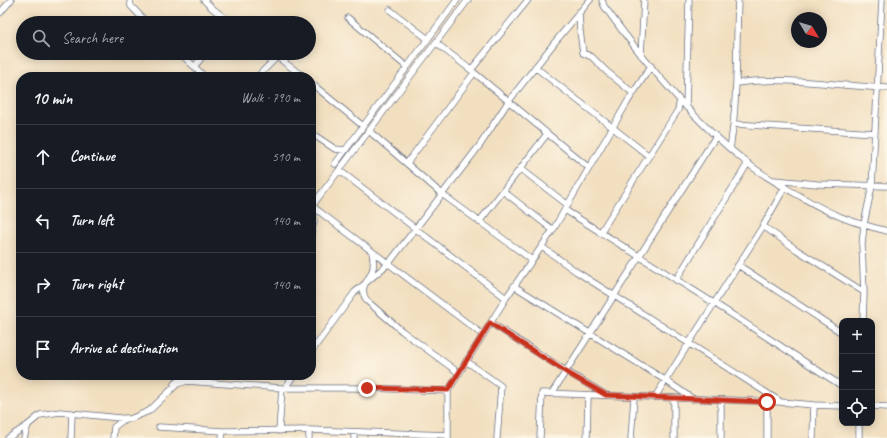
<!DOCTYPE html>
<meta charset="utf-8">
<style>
:root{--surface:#171b24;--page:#20242c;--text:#f1f3f6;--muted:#9ea1a6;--line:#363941}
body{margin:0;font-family:Caveat,sans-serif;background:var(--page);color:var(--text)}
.controls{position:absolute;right:12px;bottom:12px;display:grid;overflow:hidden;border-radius:8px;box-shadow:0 2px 10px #0003}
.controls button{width:36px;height:36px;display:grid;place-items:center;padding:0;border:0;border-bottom:1px solid var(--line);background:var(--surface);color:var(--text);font:20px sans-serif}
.compass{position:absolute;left:791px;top:12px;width:36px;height:36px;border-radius:50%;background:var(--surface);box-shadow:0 2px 10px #0003;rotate:128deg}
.stop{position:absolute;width:12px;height:12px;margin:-9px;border:3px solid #c8321e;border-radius:50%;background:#fff}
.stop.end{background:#c8321e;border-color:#fff;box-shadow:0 1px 4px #0008}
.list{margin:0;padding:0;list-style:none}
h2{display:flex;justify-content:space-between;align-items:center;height:52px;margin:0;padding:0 16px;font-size:17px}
h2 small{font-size:13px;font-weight:400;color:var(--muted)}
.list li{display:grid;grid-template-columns:26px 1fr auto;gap:12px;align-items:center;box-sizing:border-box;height:64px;padding:0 16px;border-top:1px solid var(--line)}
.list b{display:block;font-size:15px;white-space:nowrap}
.list em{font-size:13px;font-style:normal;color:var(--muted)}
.icon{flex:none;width:22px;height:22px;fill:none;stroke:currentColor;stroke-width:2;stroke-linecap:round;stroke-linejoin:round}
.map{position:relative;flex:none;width:887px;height:438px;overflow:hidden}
.search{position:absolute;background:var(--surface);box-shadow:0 2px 10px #0003;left:16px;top:16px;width:300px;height:44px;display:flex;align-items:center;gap:10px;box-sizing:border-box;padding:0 14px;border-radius:22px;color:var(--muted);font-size:15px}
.panel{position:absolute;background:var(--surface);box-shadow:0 2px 10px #0003;left:16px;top:72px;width:300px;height:308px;border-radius:16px}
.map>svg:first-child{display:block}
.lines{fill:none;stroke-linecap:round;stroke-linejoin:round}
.minor-casing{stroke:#666d80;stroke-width:7}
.minor{stroke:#fff;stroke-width:5.5}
.route{stroke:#c8321e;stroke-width:5}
</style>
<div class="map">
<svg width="887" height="438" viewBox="0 0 887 438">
<rect width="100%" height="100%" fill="#fcf5e5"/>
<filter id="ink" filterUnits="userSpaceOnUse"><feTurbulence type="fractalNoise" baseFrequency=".025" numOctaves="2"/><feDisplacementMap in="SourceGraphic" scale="8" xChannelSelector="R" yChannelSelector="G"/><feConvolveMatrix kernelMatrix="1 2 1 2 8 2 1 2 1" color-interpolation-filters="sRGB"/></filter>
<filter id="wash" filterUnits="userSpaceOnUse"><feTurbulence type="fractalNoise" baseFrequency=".012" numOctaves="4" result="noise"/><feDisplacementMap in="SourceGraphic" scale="16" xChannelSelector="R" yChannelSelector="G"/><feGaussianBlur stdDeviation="0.9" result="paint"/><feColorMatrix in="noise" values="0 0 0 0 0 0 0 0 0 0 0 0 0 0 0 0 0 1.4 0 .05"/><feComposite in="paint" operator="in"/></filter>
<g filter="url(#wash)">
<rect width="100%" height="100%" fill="#f2dfc0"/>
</g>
<g filter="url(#ink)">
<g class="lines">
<defs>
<path id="minor" d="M130 0 131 6 147 23
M204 0 212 8 231 23
M602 0 604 6C645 63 691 119 746 162 762 175 780 185 798 195 812 203 825 211 841 217 855 223 872 227 887 231
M390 10 428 39
M579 12 580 31 583 53 592 57 606 71 633 93
M0 13 11 0
M348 18 407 67
M436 43 471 70 589 168
M180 53 205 77
M272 53 304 77
M641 55 644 0
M195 66 205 53
M535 67 649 156
M471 70 528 0
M257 77 277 57
M311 83 363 126
M736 83C786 76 837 86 887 88
M686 107 689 0
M734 124 875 133
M369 131 442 194 532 260
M311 133 335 149 345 150
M730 149C738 100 736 50 738 0
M407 163 474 73
M335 164 457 0
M521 169 568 205
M339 170 506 298
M774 180 817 184 887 186
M503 191 553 230
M312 206 483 335
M565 210 725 310 842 386
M479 222 547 134
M763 226 797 250 864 292
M600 233 678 110 680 100
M311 235 314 221 312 206 468 0
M542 247 577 272 781 402
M372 252C373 257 374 262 373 268 370 281 357 286 367 301L402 331 459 373
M738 265 842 333
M676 280 748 163
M514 286 665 380 693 399
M863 321 864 292 862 245 864 224 872 186 882 0
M491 323 566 371 606 395
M311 352 355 292 389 263 480 145 508 102 555 42 590 0
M466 361 501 386 497 438
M174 384 184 375
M285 388 294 375
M552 393 716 136
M655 397 763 226 785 187
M674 398V438
M872 406 887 407
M159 427 223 431 309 430 448 435
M279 431 282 388
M8 438 28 425
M24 438 28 425 40 415 60 412 130 419 149 411 172 389 177 384 187 381 282 388H367L448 391
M71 438 72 413
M113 438 114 427 126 418
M222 438 223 431
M309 438V430
M354 438V432
M448 438V391L506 298 553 230 628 101 651 66
M540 438 542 393 781 402 814 405 842 406
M587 438 588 395
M631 438 634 397
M721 438V400
M767 438V402
M813 438 814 405
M859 438V423"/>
</defs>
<use href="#minor" class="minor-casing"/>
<use href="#minor" class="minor"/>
</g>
</g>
<g class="lines" filter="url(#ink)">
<path class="route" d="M367 388 448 390 490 323 566 372 606 395 767 402"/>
</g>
</svg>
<div class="controls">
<button>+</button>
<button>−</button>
<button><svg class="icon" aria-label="locate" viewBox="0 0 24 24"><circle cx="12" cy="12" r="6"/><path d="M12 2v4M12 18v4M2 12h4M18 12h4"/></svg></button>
</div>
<svg class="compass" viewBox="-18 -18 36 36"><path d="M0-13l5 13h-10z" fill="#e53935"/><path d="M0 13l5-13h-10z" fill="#9ea1a6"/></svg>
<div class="stop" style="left:767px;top:402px"></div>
<div class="stop end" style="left:367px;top:388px"></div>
<div class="search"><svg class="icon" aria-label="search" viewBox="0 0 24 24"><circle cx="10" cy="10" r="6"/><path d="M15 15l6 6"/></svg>Search here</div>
<section class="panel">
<h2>10 min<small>Walk · 790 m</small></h2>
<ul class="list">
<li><svg class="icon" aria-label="ahead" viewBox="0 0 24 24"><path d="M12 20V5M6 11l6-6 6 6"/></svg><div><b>Continue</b></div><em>510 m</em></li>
<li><svg class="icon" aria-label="left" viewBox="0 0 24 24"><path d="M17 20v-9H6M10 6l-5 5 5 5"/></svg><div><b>Turn left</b></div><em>140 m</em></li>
<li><svg class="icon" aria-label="right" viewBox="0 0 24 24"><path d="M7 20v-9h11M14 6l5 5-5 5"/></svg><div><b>Turn right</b></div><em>140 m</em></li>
<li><svg class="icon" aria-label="arrive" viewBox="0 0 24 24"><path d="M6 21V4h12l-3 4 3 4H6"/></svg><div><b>Arrive at destination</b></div></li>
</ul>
</section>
</div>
